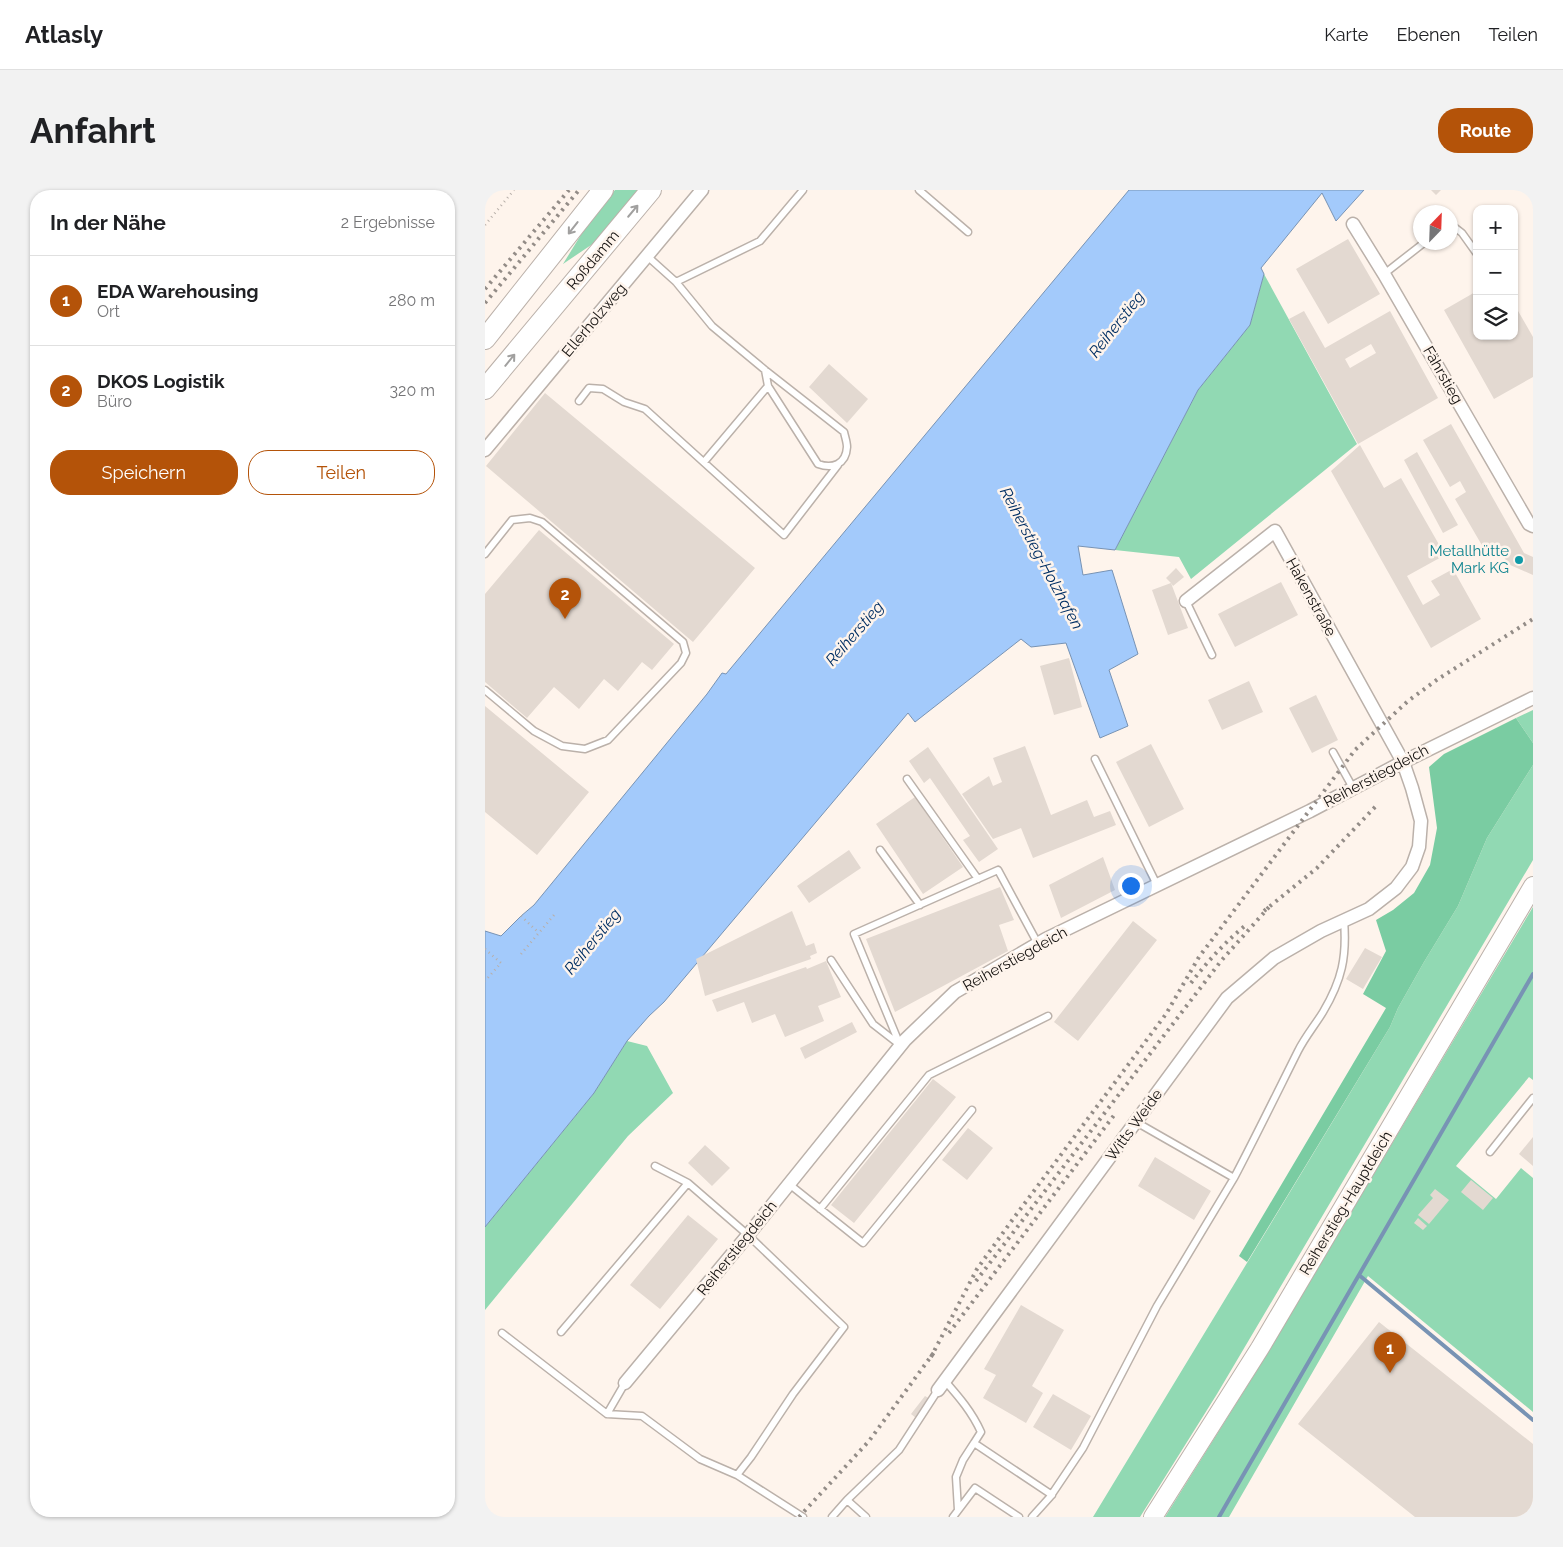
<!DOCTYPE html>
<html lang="de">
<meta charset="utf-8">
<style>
:root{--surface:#fff;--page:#f2f2f2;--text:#202124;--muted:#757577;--line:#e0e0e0;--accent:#b45309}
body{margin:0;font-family:Raleway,sans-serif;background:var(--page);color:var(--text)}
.controls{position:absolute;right:15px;top:15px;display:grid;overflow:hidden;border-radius:10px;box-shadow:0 1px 4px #0004}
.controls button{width:45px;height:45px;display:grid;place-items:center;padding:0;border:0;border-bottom:1px solid var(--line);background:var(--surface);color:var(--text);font:25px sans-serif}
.compass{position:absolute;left:928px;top:15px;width:45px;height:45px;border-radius:50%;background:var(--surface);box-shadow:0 1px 4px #0004;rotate:23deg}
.you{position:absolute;left:645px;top:695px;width:18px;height:18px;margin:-12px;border:4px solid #fff;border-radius:50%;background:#1a73e8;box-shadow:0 0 0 8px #1a73e833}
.badge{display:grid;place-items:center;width:32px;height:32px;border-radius:50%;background:var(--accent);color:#fff;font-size:16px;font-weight:700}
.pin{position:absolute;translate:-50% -41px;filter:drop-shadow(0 1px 2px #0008)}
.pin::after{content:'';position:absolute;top:26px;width:18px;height:15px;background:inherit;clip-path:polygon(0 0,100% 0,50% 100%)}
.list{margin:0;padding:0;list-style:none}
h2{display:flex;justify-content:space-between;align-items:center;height:65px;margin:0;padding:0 20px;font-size:21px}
h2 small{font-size:16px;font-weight:400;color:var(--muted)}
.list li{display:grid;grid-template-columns:32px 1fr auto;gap:15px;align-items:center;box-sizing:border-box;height:90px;padding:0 20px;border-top:1px solid var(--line)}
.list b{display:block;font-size:19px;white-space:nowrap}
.list p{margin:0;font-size:16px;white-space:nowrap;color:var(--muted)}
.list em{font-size:16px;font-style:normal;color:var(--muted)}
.actions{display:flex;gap:10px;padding:15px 20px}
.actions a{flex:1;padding:11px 0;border:1px solid var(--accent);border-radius:20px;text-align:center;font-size:18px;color:var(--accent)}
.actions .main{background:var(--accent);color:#fff}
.icon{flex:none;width:28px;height:28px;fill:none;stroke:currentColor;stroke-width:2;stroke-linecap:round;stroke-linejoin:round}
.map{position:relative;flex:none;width:1048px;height:1327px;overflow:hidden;border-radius:20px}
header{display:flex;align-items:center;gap:30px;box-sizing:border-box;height:70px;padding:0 25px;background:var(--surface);border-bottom:1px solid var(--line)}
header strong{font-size:24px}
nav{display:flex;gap:28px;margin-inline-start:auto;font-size:18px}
.intro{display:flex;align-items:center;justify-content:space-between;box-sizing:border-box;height:120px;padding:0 30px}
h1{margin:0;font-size:35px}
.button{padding:12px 22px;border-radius:20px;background:var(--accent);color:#fff;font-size:18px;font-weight:700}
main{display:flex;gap:30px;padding:0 30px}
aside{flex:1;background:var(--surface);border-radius:20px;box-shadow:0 1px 4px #0004}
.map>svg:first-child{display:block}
.green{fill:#91d9b3}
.forest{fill:#7acca2}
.water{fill:#a3cafb;stroke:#7893b4}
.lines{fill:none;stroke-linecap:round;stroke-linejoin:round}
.stream{stroke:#7893b4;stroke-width:4}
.building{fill:#e3d9d1;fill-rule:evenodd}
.lane-casing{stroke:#bbb1aa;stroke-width:9}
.street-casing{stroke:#bbb1aa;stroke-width:15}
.secondary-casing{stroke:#bbb1aa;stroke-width:20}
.primary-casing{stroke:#bbb1aa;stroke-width:22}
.path{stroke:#b7afa9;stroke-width:2.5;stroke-dasharray:1 4;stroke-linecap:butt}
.lane{stroke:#fff;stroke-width:6}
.street{stroke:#fff;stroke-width:12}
.secondary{stroke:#fff;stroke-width:18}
.primary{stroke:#fff;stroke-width:20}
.rail{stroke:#938c87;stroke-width:4;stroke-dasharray:2.5 5;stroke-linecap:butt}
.oneway{stroke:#a1a09f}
.culture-dot{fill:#0f9aa8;stroke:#fef4ec;stroke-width:2}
.labels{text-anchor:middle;stroke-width:5;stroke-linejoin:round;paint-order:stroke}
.street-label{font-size:15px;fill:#151210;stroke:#fef4ec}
.culture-label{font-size:15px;fill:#0d838f;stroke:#fef4ec;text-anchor:end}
.water-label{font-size:16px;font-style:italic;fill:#002f64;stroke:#fef4ec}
</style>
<header>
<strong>Atlasly</strong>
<nav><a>Karte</a><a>Ebenen</a><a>Teilen</a></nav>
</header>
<div class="intro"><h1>Anfahrt</h1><a class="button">Route</a></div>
<main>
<aside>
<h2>In der Nähe<small>2 Ergebnisse</small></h2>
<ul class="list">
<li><span class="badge">1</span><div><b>EDA Warehousing</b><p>Ort</p></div><em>280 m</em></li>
<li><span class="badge">2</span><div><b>DKOS Logistik</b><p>Büro</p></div><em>320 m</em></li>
</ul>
<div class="actions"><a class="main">Speichern</a><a>Teilen</a></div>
</aside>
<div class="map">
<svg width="1048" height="1327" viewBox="0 0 1048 1327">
<rect width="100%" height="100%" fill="#fef4ec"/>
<path class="green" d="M130 0H156L115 49 78 74 102 35Z
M779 84 872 254 706 389 694 367 630 360 713 200 765 135Z
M1048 520V553L1031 528Z
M1048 575V670L732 1204 655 1327H608L905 837 913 818 939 772 973 716 1002 648Z
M1048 717V890L1044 887 971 976 1011 1009 1036 978 1048 988V1222L883 1086 744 1327H680L769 1185Z
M142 851 162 856 188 903 143 946 0 1120V1037L109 903Z"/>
<path class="forest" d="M1031 528 1048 553V575L1002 648 973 716 939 772 913 818 905 837 762 1072 754 1066 901 818 878 804 901 761 891 730 908 720 929 703 945 675 952 638 944 577 959 564Z"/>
<path class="water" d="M644 0H879L851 31 837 3 776 78 779 84 765 135 713 200 630 360 593 356 598 385 627 380 653 464 624 480 643 536 615 548 581 453 546 457 536 449 430 532 423 523 179 812 164 826 142 851 109 903 0 1037V741L16 746 36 726 49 715 222 504 237 483 241 484Z"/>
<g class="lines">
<path class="stream" d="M874 1085 1048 1230
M734 1327 1048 784"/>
</g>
<path class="building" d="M946 0H956L951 5Z
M863 49 895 104 843 134 811 79Z
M992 101V146H1029V114L1048 147V187L1009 209 959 120Z
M819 121 840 158 905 121 953 208 873 254 804 129ZM886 154 891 163 865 178 860 169Z
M344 174 383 209 362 233 324 197Z
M60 203 270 378 208 452 1 276Z
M966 234 1039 363 1048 367V385L1023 374 1013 357 1002 364 970 309 981 302 975 291 965 297 938 250Z
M875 255 899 298 916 288 960 365 922 386 938 415 955 405 946 391 968 379 996 429 946 458 846 281Z
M932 262 973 335 958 343 919 270Z
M54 340 189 454 167 480 157 472 133 501 119 489 94 519 69 497 42 528 0 492V404Z
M691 378 699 387 688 396 686 393 703 438 683 445 667 400 686 393 681 388Z
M796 392 813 425 750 457 733 424Z
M584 468 597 517 569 525 555 476Z
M764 491 778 522 737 540 723 510Z
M831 505 853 550 827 563 804 518Z
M0 516 104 602 52 665 0 622Z
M666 554 699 619 664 637 631 572Z
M540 556 566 625 602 610 609 627 625 621 631 635 548 668 536 638 508 649 477 604 504 586 508 596 517 592 508 568Z
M443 557 513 659 494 672 478 650 485 646 445 588 439 593 424 571Z
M430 607 478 677 438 704 391 634Z
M364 660 376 678 324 713 312 696Z
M618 667 630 700 576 728 564 695Z
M515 697 529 730 514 735 523 761 410 822 381 749Z
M307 721 321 756 329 753 332 763 325 766 326 769 220 806 211 769Z
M648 731 672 750 593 851 569 832Z
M880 758 897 767 878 799 861 789Z
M341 771 356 807 333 816 339 831 300 847 290 824 267 833 259 812 232 822 227 810 321 777 322 779Z
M367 832 372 842 320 869 315 858Z
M448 889 471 907 369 1033 346 1015Z
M483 938 508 958 482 990 457 970Z
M1048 947V976L1034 964Z
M220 955 245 978 227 996 203 973Z
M670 967 726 1001 709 1030 653 996Z
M986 990 1008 1008 998 1020 976 1002Z
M950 999 964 1010 944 1034 933 1025 948 1008 945 1005Z
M203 1025 233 1049 175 1119 145 1095Z
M933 1028 942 1036 938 1040 929 1033Z
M536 1115 579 1140 547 1196 558 1203 541 1233 498 1208 511 1185 499 1179Z
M894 1132 1048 1254V1327H930L813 1234Z
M568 1204 606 1226 586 1260 548 1237Z
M440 1206 445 1209 431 1228 426 1224Z"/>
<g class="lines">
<defs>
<path id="lane" d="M434 0 483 42
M966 37 968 36 977 43 992 64
M162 66 191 92 227 136 280 180 359 242C360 247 362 252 362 257 361 275 347 279 333 274L283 196 280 180
M899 84 940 52
M191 92 275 51 318 0
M94 211 104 198 118 199 139 212 160 219 299 345 353 275
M219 272 283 196
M0 364 27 330 45 328 57 332 198 452 201 463 196 473 123 550 100 559 77 556 49 541 0 500
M701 411 727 465
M848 562 868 598
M610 569 672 695
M422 589 493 689
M395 660 435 715
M346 770 388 834 415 855
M415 855 369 744 513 680 553 754
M1005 962 1048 908
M170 976 203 993 263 1045 359 1137 308 1204 266 1267 252 1285
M749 988C771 946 792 903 813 861 820 847 830 835 838 822 857 790 862 767 859 730
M304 994 378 1053 487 920
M335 1019 444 885 563 826
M76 1142 203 993
M17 1143 122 1224 157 1226 215 1269 252 1285 318 1327
M460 1191C474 1207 487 1222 496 1242L489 1253 567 1305
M122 1224 140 1193
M362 1310 381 1327
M473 1320 471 1287 478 1270 489 1253
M347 1327 362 1310 414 1260 453 1200
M468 1327 490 1298 534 1327
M547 1327 565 1307 598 1258 672 1116 749 988 651 932"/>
<path id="street" d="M868 34 899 84 1044 334 1048 336
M0 260 217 0
M140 1193 263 1045 420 850 470 802 561 749 825 621 918 572 1048 508
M453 1200 742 808 789 768 836 741 884 719 911 698 927 677 934 657 936 631 927 598 918 572 790 341 701 411"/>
<path id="secondary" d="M668 1327 775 1158 1048 696"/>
<path id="primary" d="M0 149 118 0
M0 199 166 0"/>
</defs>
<use href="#lane" class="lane-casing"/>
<use href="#street" class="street-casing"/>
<use href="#secondary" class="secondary-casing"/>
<use href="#primary" class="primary-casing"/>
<path class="path" d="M0 35 29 0
M36 726 54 743
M0 759 16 773 0 791
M36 764 69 725"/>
<use href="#lane" class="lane"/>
<use href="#street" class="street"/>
<use href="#secondary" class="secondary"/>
<use href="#primary" class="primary"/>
<path class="rail" d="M0 99 84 0
M0 113 94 0
M779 721 832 678 891 616
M706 793C722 772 740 752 761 735
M491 1091 736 771 784 717
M464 1143 630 924
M446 1167 492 1079 528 1029 681 824 714 767 870 560 923 511 953 489 1048 429
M314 1327 384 1251 450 1161"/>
</g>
<defs><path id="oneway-shaft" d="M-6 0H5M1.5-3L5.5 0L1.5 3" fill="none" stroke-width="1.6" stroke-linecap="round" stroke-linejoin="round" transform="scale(1.25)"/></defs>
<g class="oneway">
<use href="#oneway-shaft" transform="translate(148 21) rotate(-50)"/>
<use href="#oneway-shaft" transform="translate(88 38) rotate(128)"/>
<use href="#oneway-shaft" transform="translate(25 170) rotate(-51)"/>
</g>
<circle class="culture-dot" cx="1034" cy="370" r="5"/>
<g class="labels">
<g class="street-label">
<text transform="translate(108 70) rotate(-50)" y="5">Roßdamm</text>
<text transform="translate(109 130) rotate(-50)" y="5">Ellerholzweg</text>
<text transform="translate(958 185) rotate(60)" y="5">Fährstieg</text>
<text transform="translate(826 407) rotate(61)" y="5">Hakenstraße</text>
<text transform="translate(891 586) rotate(-28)" y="5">Reiherstiegdeich</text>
<text transform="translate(530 769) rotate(-29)" y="5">Reiherstiegdeich</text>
<text transform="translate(649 935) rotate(-54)" y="5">Witts Weide</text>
<text transform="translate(861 1013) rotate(-59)" y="5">Reiherstieg-Hauptdeich</text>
<text transform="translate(252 1058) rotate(-51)" y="5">Reiherstiegdeich</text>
</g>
<g class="culture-label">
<text x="1024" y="366">Metallhütte<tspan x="1024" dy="17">Mark KG</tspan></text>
</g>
<g class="water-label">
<text transform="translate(631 134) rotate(-52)" y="6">Reiherstieg</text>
<text transform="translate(557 368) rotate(62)" y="6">Reiherstieg-Holzhafen</text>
<text transform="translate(369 443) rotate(-49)" y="6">Reiherstieg</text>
<text transform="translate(107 751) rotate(-51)" y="6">Reiherstieg</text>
</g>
</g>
</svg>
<div class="controls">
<button>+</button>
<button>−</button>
<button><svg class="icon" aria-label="layers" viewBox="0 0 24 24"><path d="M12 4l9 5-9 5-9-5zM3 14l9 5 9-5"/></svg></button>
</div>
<svg class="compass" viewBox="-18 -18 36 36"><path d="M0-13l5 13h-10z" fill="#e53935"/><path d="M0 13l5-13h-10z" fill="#757577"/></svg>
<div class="you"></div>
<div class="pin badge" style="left:905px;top:1183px">1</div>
<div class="pin badge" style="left:80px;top:429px">2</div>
</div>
</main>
